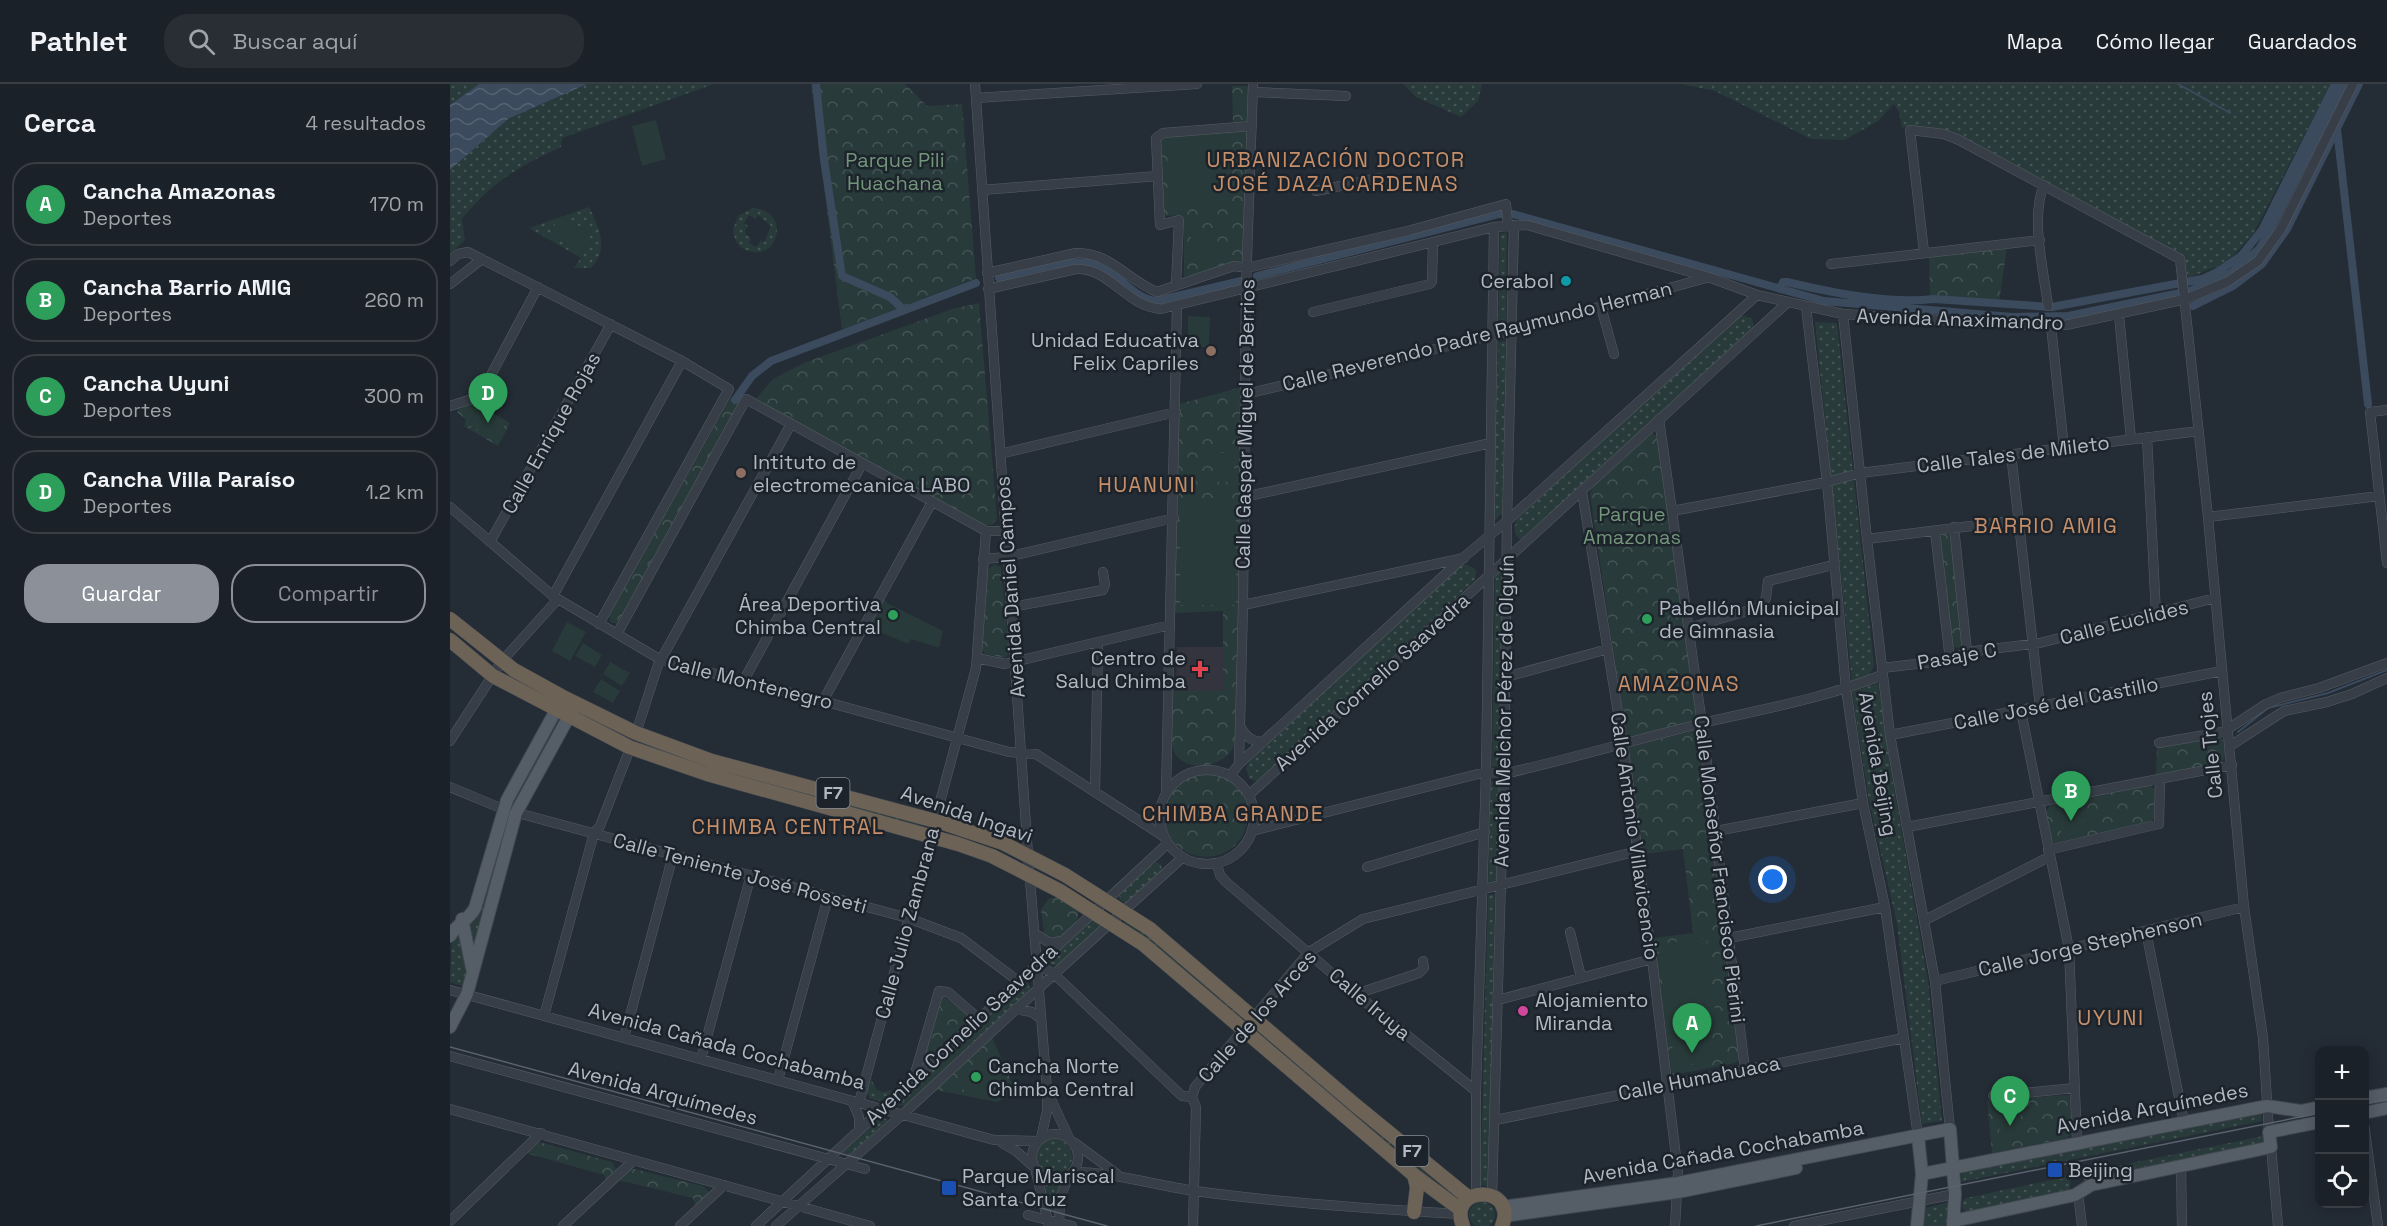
<!DOCTYPE html>
<html lang="es">
<meta charset="utf-8">
<style>
:root{--surface:#1b2128;--page:#282e34;--text:#f1f3f6;--muted:#a0a3a8;--line:#393e45;--accent:#8c9099}
body{margin:0;font-family:"Space Grotesk",sans-serif;background:var(--page);color:var(--text)}
.controls{position:absolute;right:18px;bottom:18px;display:grid;overflow:hidden;border-radius:12px;box-shadow:0 3px 15px #0003}
.controls button{width:54px;height:54px;display:grid;place-items:center;padding:0;border:0;border-bottom:2px solid var(--line);background:var(--surface);color:var(--text);font:30px sans-serif}
.you{position:absolute;left:1323px;top:796px;width:21px;height:21px;margin:-15px;border:4px solid #fff;border-radius:50%;background:#1a73e8;box-shadow:0 0 0 9px #1a73e833}
.badge{display:grid;place-items:center;width:39px;height:39px;border-radius:50%;background:var(--accent);color:#fff;font-size:20px;font-weight:700}
.pin{position:absolute;translate:-50% -50px;filter:drop-shadow(0 2px 3px #0008)}
.pin::after{content:'';position:absolute;top:32px;width:21px;height:18px;background:inherit;clip-path:polygon(0 0,100% 0,50% 100%)}
.list{margin:0;padding:0;list-style:none}
h2{display:flex;justify-content:space-between;align-items:center;height:78px;margin:0;padding:0 24px;font-size:26px}
h2 small{font-size:20px;font-weight:400;color:var(--muted)}
.list li{display:grid;grid-template-columns:39px 1fr auto;gap:18px;align-items:center;box-sizing:border-box;height:84px;margin:0 12px 12px;padding:0 12px;border:2px solid var(--line);border-radius:24px}
.list b{display:block;font-size:22px;white-space:nowrap}
.list p{margin:0;font-size:20px;white-space:nowrap;color:var(--muted)}
.list em{font-size:20px;font-style:normal;color:var(--muted)}
.actions{display:flex;gap:12px;padding:18px 24px}
.actions a{flex:1;padding:14px 0;border:2px solid var(--accent);border-radius:24px;text-align:center;font-size:21px;color:var(--accent)}
.actions .main{background:var(--accent);color:#fff}
.icon{flex:none;width:33px;height:33px;fill:none;stroke:currentColor;stroke-width:2;stroke-linecap:round;stroke-linejoin:round}
.map{position:relative;flex:none;width:1937px;height:1142px;overflow:hidden}
header{display:flex;align-items:center;gap:36px;box-sizing:border-box;height:84px;padding:0 30px;background:var(--surface);border-bottom:2px solid var(--line)}
header strong{font-size:28px}
nav{display:flex;gap:33px;margin-inline-start:auto;font-size:21px}
.search{width:420px;height:54px;background:var(--page);display:flex;align-items:center;gap:15px;box-sizing:border-box;padding:0 21px;border-radius:24px;color:var(--muted);font-size:22px}
main{display:flex}
aside{flex:1;background:var(--surface)}
.map>svg:first-child{display:block}
.medical{fill:#34343f}
.grass{fill:url(#grass-dots);fill-rule:evenodd}
.park{fill:url(#park-crowns)}
.pitch{fill:#283a39}
.water{fill:url(#water-waves)}
.lines{fill:none;stroke-linecap:round;stroke-linejoin:round}
.stream{stroke:#3b4a5d;stroke-width:2}
.canal{stroke:#3b4a5d;stroke-width:8}
.minor-casing{stroke:#555c64;stroke-width:10}
.major-casing{stroke:#404750;stroke-width:14}
.highway-casing{stroke:#424951;stroke-width:15}
.minor{stroke:#373e47;stroke-width:9}
.major{stroke:#555d67;stroke-width:12}
.highway{stroke:#6c6255;stroke-width:14}
.tram{stroke:#59626d;stroke-width:1.5}
.culture-dot{fill:#0f9aa8;stroke:#1c232b;stroke-width:2}
.education-dot{fill:#8d6e63;stroke:#1c232b;stroke-width:2}
.leisure-dot{fill:#2e9e5b;stroke:#1c232b;stroke-width:2}
.health-dot{fill:#e0444e;stroke:#1c232b;stroke-width:2}
.hotel-dot{fill:#d1479c;stroke:#1c232b;stroke-width:2}
.transit-dot{fill:#1a4fb4;stroke:#1c232b;stroke-width:2}
.labels{text-anchor:middle;stroke-width:5;stroke-linejoin:round;paint-order:stroke}
.shield{fill:#1c232b;stroke:#858c95;stroke-width:1.5}
.shield-label{font-size:18px;font-weight:bold;fill:#b2b9c3}
.park-label{font-size:20px;fill:#73967a;stroke:#1c232b}
.poi-label{font-size:20px;fill:#b2b9c3;stroke:#1c232b;text-anchor:start}
.street-label{font-size:20px;fill:#b2b9c3;stroke:#1c232b}
.neighbourhood-label{font-size:21px;letter-spacing:1.5px;fill:#c68f6a;stroke:#1c232b}
</style>
<header>
<strong>Pathlet</strong>
<div class="search"><svg class="icon" aria-label="search" viewBox="0 0 24 24"><circle cx="10" cy="10" r="6"/><path d="M15 15l6 6"/></svg>Buscar aquí</div>
<nav><a>Mapa</a><a>Cómo llegar</a><a>Guardados</a></nav>
</header>
<main>
<aside>
<h2>Cerca<small>4 resultados</small></h2>
<ul class="list">
<li><span class="badge" style="background:#2e9e5b">A</span><div><b>Cancha Amazonas</b><p>Deportes</p></div><em>170 m</em></li>
<li><span class="badge" style="background:#2e9e5b">B</span><div><b>Cancha Barrio AMIG</b><p>Deportes</p></div><em>260 m</em></li>
<li><span class="badge" style="background:#2e9e5b">C</span><div><b>Cancha Uyuni</b><p>Deportes</p></div><em>300 m</em></li>
<li><span class="badge" style="background:#2e9e5b">D</span><div><b>Cancha Villa Paraíso</b><p>Deportes</p></div><em>1.2 km</em></li>
</ul>
<div class="actions"><a class="main">Guardar</a><a>Compartir</a></div>
</aside>
<div class="map">
<svg width="1937" height="1142" viewBox="0 0 1937 1142">
<defs>
<pattern id="grass-dots" width="8" height="8" patternUnits="userSpaceOnUse" patternTransform="scale(1.5)"><rect width="8" height="8" fill="#283a39"/><path d="M2 2h.1M6 6h.1" fill="none" stroke="#455454" stroke-width="1.8" stroke-linecap="round"/></pattern>
<pattern id="park-crowns" width="20" height="18" patternUnits="userSpaceOnUse" patternTransform="scale(1.5)"><rect width="20" height="18" fill="#283a39"/><path d="M2 6a3 3 0 1 1 6 0M12 15a3 3 0 1 1 6 0" fill="none" stroke="#455454"/></pattern>
<pattern id="water-waves" width="16" height="10" patternUnits="userSpaceOnUse" patternTransform="scale(1.5)"><rect width="16" height="10" fill="#3b4a5d"/><path d="M0 5q4-4 8 0t8 0" fill="none" stroke="#556273"/></pattern>
</defs>
<rect width="100%" height="100%" fill="#242c36"/>
<path class="medical" d="M727 563H773V607H726Z"/>
<path class="grass" d="M0 0H29L0 21Z
M137 0H264L112 54 111 63C67 84 44 96 12 135L15 156 0 170V86L58 35Z
M953 0H1032L1028 17 1011 33 966 13Z
M1231 0H1881L1803 150 1783 172 1768 182 1738 194 1733 172 1503 48 1460 42 1452 44 1449 28 1444 20 1428 37 1395 56 1361 55 1265 7Z
M139 123C150 145 159 165 141 184H124L131 174 79 144Z
M302 124C341 125 330 177 298 167 288 164 284 155 283 146L288 132ZM299 131 306 135 308 131 321 142 314 158 311 156 306 163 299 159 301 154 296 151 295 147 298 142 294 139Z
M1057 148 1056 242 1048 245 1050 150Z
M1289 231 1302 234 1304 244 1075 454 1069 455C1063 448 1064 443 1067 435Z
M1365 238 1387 239 1424 580C1423 592 1412 594 1402 599Z
M1056 257 1052 430 1044 436 1048 258Z
M1016 480 1026 486 1025 496 809 696 806 697 799 694 796 684 799 678 1009 482Z
M1051 486 1054 488 1049 682 1042 683 1045 493Z
M1428 599 1440 681 1478 897 1492 1037 1472 1040 1447 840 1419 717 1402 608Z
M190 657 476 741 472 744 253 684 189 661Z
M1041 697 1049 698 1046 796 1038 799Z
M56 733 60 735 23 868 17 838Z
M706 778 711 780 712 787 676 819 670 816 669 810Z
M1045 810 1038 1103 1028 1100 1031 1073 1038 811Z
M644 835 651 839 650 844 608 882 600 880 599 876Z
M675 836 701 853 795 932 791 937 674 840Z
M9 847 18 891 13 902 0 898 2 854Z
M578 895 580 907 455 1022 447 1021 446 1016Z
M807 945 984 1094 1012 1111 1004 1118 805 948Z
M418 995 422 997 427 1006 434 1008 441 1006 442 1008 431 1017 421 1015 416 1009Z
M1811 1028 1812 1037 1511 1098 1512 1086Z
M429 1033 442 1037 404 1072 391 1068Z
M1813 1052 1815 1060 1634 1097 1633 1089Z
M586 1073a18 18 0 1 1 36 0a18 18 0 1 1-36 0Z
M1615 1093 1621 1097 1620 1104 1618 1108 1518 1129 1512 1124 1513 1117 1516 1114Z
M594 1101 610 1102 604 1127 600 1126Z
M1019 1131a13 13 0 1 1 26 0a13 13 0 1 1-26 0Z
M1500 1118 1498 1142H1473L1475 1124Z"/>
<path class="park" d="M361 0H455L477 22 512 20 526 194 392 246Z
M782 2H796L799 4V38L783 41Z
M794 46 797 50 793 178 734 193V135L732 131 716 132 713 128 710 56 712 53Z
M1557 163 1549 218 1480 212 1479 171Z
M529 219 546 421 547 435 541 441H534L306 315 323 295 354 279 502 225Z
M792 303 786 656C780 684 736 691 724 668 718 655 723 622 723 607H773V527L725 529 729 320Z
M281 313 290 318 168 540 160 538 159 531Z
M24 319 60 339 48 362 14 342 16 336 7 328 8 324Z
M1202 348 1208 354 1248 633 1246 637 1180 655 1176 652 1140 410 1143 402Z
M1493 450H1498L1502 454 1513 557 1512 562 1508 564 1500 561 1490 454Z
M544 480 551 483 559 569 555 574 535 570 532 565 538 486Z
M1247 646 1249 648 1291 974 1286 979 1223 991 1221 987 1204 854 1243 849 1233 765 1194 770 1178 666 1180 663Z
M1766 652 1773 656C1775 663 1777 672 1772 678L1706 692 1707 662Z
M714 731a42 42 0 1 1 84 0a42 42 0 1 1-84 0Z
M1699 701 1705 705 1704 733 1702 737 1606 760 1601 756 1596 729 1600 721Z
M606 813 614 815 628 825V834C621 846 607 861 594 849L591 826 598 815Z
M491 911 522 932 475 980 473 976Z
M542 953 563 1002 557 1013 547 1018 485 1006Z
M1619 1011 1622 1046 1618 1054 1542 1069 1537 1016Z
M89 1058 162 1078 166 1085 156 1096 154 1091 76 1069Z
M180 1084 253 1102 258 1107 259 1111 246 1123 243 1114 168 1096Z"/>
<path class="pitch" d="M206 36 216 75 192 82 182 42Z
M770 54 774 121 721 124 717 57Z
M110 132 142 149 132 168 99 151Z
M741 144 765 145 764 178 740 177Z
M738 232 760 233 759 263H738Z
M29 323 56 338 46 356 19 341Z
M764 369H784V398H764Z
M730 415H786V521H730Z
M434 514 437 519 493 547 489 564 461 555 458 560 418 543Z
M117 538 136 548 120 577 102 567Z
M133 559 152 571 145 583 125 572Z
M160 578 180 589 172 602 153 590Z
M151 595 170 607 163 619 143 608Z
M1628 718 1636 752 1613 757 1606 722Z
M1256 854 1266 935 1217 941 1208 860Z
M1256 954 1261 976 1227 984 1222 962Z
M531 974 546 991 520 1013 505 996Z
M1570 1025 1573 1056 1551 1058 1547 1027Z"/>
<path class="water" d="M29 0H137L58 35 0 86V21Z"/>
<g class="lines">
<path class="stream" d="M1728 0 1780 29
M1788 648 1818 624 1878 609 1937 586"/>
<path class="canal" d="M366 0 374 76 392 192 440 213 454 226
M1887 45 1918 320
M807 192 1049 130H1063L1374 217 1562 233 1618 232 1740 207 1781 189 1809 165 1819 148 1894 0
M549 194C578 188 631 168 657 185 673 196 685 214 706 217L791 197
M1330 205 1333 198H1337C1383 209 1437 220 1484 215L1602 223 1752 195 1767 188 1791 172 1812 146 1885 0
M1743 222 1783 202 1812 180 1837 145 1909 0
M285 316 302 292 321 277 526 199"/>
<defs>
<path id="minor" d="M525 0 578 771 597 1006V1027L591 1054
M804 8 896 12
M526 14 747 0
M1594 101C1580 133 1594 188 1598 222
M532 106 708 92
M866 107 929 94
M1474 168 1460 46 1494 50 1509 56 1730 175 1758 433 1794 823 1813 954 1819 1048
M0 177 8 170 18 168 232 277 279 305 149 540
M1381 180 1590 156
M537 189 626 169C660 168 677 196 707 208L784 182 797 184 961 146 1056 120 1058 142
M0 200 32 175
M726 201 729 136 710 141 706 54 713 49 802 42
M538 205 626 185C661 184 675 222 711 225L1044 143 1077 141 1258 193 1307 211 1393 230 1570 241H1616L1736 215 1777 198 1808 177 1831 145 1903 0
M1151 223 1164 270
M1356 223 1377 398 1396 605 1413 719 1435 823 1468 1052
M863 228 980 200 982 197 983 158
M1393 230 1417 455 1440 651 1485 897 1500 1045
M1669 231 1681 355
M1601 242 1614 364
M796 310 1061 247 1256 194
M0 322 22 315 33 306 88 203
M1937 326 1920 328 1937 479
M1209 335 1252 640 1295 985
M1697 353 1706 530
M550 370 726 328
M1561 370 1590 623
M1132 407 1174 666 1202 875 1228 1089 1225 1142
M794 413 1041 359
M0 423 103 512 211 576 373 617 559 668 586 670 713 752
M1222 427 1377 398 1410 389 1749 347
M1758 433 1929 412
M1504 443 1517 568
M1485 447 1500 576
M1417 455 1569 436
M40 458 161 240
M533 475 557 473 724 434
M103 512 232 277
M793 521 1014 474
M562 523 653 506 655 501 653 488
M1239 544 1310 523 1316 514 1318 497 1383 481
M167 550 296 315 536 447H555
M527 574 555 580 720 541
M1432 584 1500 576 1517 568 1590 559 1765 514
M1056 593 1158 565
M294 596 412 380
M373 617 482 418
M1571 627 1619 865 1627 1058
M790 642C795 652 802 658 813 658
M1778 645 1816 620 1830 614 1869 604 1937 579
M1440 651 1772 587
M0 657 52 577 108 515
M1709 659 1778 647
M1780 662 1834 627 1877 618 1902 610 1937 594
M789 680 793 521 796 203 803 0
M710 733a47 47 0 1 1 94 0a47 47 0 1 1-94 0Z
M780 692 789 680 1014 473 1057 437 1307 211
M0 703 53 725 458 834 511 854 568 897
M645 708 648 559
M716 708 727 221
M799 711 1338 218
M1457 743 1782 681
M802 747 1036 688 1054 690C1123 674 1192 654 1261 637 1319 624 1378 613 1432 591
M1266 747 1413 719
M1598 766 1709 740 1710 695
M767 780 770 791 775 797 906 910 1026 1007
M917 783 1035 748
M1475 836 1599 773
M1696 847 1734 1038
M1120 848 1131 893
M584 849 600 859 611 857
M1279 854 1435 823
M587 880 604 890 732 1012 742 1013
M1485 897 1794 823
M0 906 544 1056 588 1057
M906 910 969 889 974 884 973 877
M1048 916 1202 875
M565 925 582 928 591 935
M94 932 144 749 150 742 186 649 208 581 341 340
M174 954 223 771
M0 972 415 1085
M251 975 301 791
M464 993 489 907 498 908 528 934
M328 996 378 813
M599 1011 619 1054
M1543 1012 1625 1004
M742 1013 745 1003 859 868 913 835 1188 767
M742 1013 746 1023 743 1142
M402 1017 409 1033V1045
M409 1019 526 584 536 447
M0 1025 420 1142
M1045 1036 1454 954
M1914 1040 1928 1142
M582 1073a23 23 0 1 1 46 0a23 23 0 1 1-46 0Z
M552 1059 566 1067 584 1083
M625 1059 667 1090
M1821 1063 1828 1142
M1731 1082 1732 1142
M586 1088 599 1142
M622 1088C664 1088 704 1101 745 1107 833 1119 922 1125 1011 1130
M1628 1109 1632 1142
M1026 1111V1007L1036 688 1044 143
M1042 1112 1054 690 1057 437 1064 141
M578 1131 622 1142
M0 1137 91 1049
M113 1142 184 1076
M230 1142 274 1101
M306 1142 717 760
M326 1142 452 1031 589 904 732 774
M609 1142 610 1114 619 1091
M1344 1142 1505 1110"/>
<path id="major" d="M12 835 22 884
M0 852C7 839 19 836 25 824L57 716 111 617
M0 943 17 910 66 729 123 625
M1914 1014 1937 1010
M1914 1029 1937 1024
M1472 1090 1817 1022 1851 1027 1870 1023
M1052 1123 1228 1099 1500 1045 1505 1110 1503 1142
M1054 1132 1228 1108 1346 1084
M1503 1137 1625 1111 1641 1101 1821 1063 1819 1048 1870 1038
M1467 1142 1472 1090 1468 1052"/>
<path id="highway" d="M0 535 64 586 113 613 186 649 262 677 493 739 553 759 615 791 700 845 904 1020 1019 1114
M0 556 43 592 179 663 257 690 508 760 542 772 610 807 693 860 964 1091 1011 1126
M964 1128 967 1103 964 1091
M1013 1142C996 1100 1069 1100 1052 1142"/>
</defs>
<use href="#minor" class="minor-casing"/>
<use href="#major" class="major-casing"/>
<use href="#highway" class="highway-casing"/>
<use href="#minor" class="minor"/>
<use href="#major" class="major"/>
<use href="#highway" class="highway"/>
<path class="tram" d="M0 963 657 1142
M1914 1020 1937 1016
M1306 1142 1870 1029"/>
</g>
<circle class="culture-dot" cx="1116" cy="197" r="6"/>
<g class="education-dot">
<circle cx="761" cy="267" r="6"/>
<circle cx="291" cy="389" r="6"/>
</g>
<g class="leisure-dot">
<circle cx="443" cy="531" r="6"/>
<circle cx="1197" cy="535" r="6"/>
<circle cx="526" cy="993" r="6"/>
</g>
<path class="health-dot" d="M747 576h6v6h6v6h-6v6h-6v-6h-6v-6h6z"/>
<circle class="hotel-dot" cx="1073" cy="927" r="6"/>
<g class="transit-dot">
<rect x="1597" y="1078" width="16" height="16" rx="3"/>
<rect x="491" y="1096" width="16" height="16" rx="3"/>
</g>
<g class="labels">
<g class="shield">
<rect x="366.5" y="694" width="33" height="30" rx="4.5"/>
<rect x="945.5" y="1052" width="33" height="30" rx="4.5"/>
</g>
<g class="shield-label">
<text x="383" y="715">F7</text>
<text x="962" y="1073">F7</text>
</g>
<g class="park-label">
<text x="445" y="83">Parque Pili<tspan x="445" dy="23">Huachana</tspan></text>
<text x="1182" y="437">Parque<tspan x="1182" dy="23">Amazonas</tspan></text>
</g>
<g class="poi-label">
<text x="1104" y="204" text-anchor="end">Cerabol</text>
<text x="749" y="263" text-anchor="end">Unidad Educativa<tspan x="749" dy="23">Felix Capriles</tspan></text>
<text x="303" y="385">Intituto de<tspan x="303" dy="23">electromecanica LABO</tspan></text>
<text x="431" y="527" text-anchor="end">Área Deportiva<tspan x="431" dy="23">Chimba Central</tspan></text>
<text x="1209" y="531">Pabellón Municipal<tspan x="1209" dy="23">de Gimnasia</tspan></text>
<text x="736" y="581" text-anchor="end">Centro de<tspan x="736" dy="23">Salud Chimba</tspan></text>
<text x="1085" y="923">Alojamiento<tspan x="1085" dy="23">Miranda</tspan></text>
<text x="538" y="989">Cancha Norte<tspan x="538" dy="23">Chimba Central</tspan></text>
<text x="1618" y="1093">Beijing</text>
<text x="512" y="1099">Parque Mariscal<tspan x="512" dy="23">Santa Cruz</tspan></text>
</g>
<g class="street-label">
<text transform="translate(1510 235) rotate(2)" y="7">Avenida Anaximandro</text>
<text transform="translate(1027 252) rotate(-14)" y="7">Calle Reverendo Padre Raymundo Herman</text>
<text transform="translate(795 340) rotate(-89)" y="7">Calle Gaspar Miguel de Berrios</text>
<text transform="translate(101 349) rotate(-61)" y="7">Calle Enrique Rojas</text>
<text transform="translate(1563 370) rotate(-7)" y="7">Calle Tales de Mileto</text>
<text transform="translate(560 503) rotate(-94)" y="7">Avenida Daniel Campos</text>
<text transform="translate(1674 538) rotate(-14)" y="7">Calle Euclides</text>
<text transform="translate(1507 572) rotate(-10)" y="7">Pasaje C</text>
<text transform="translate(300 598) rotate(14)" y="7">Calle Montenegro</text>
<text transform="translate(922 598) rotate(-42)" y="7">Avenida Cornelio Saavedra</text>
<text transform="translate(1606 619) rotate(-11)" y="7">Calle José del Castillo</text>
<text transform="translate(1054 627) rotate(-89)" y="7">Avenida Melchor Pérez de Olguín</text>
<text transform="translate(1760 661) rotate(-96)" y="7">Calle Trojes</text>
<text transform="translate(1428 680) rotate(80)" y="7">Avenida Beijing</text>
<text transform="translate(517 730) rotate(19)" y="7">Avenida Ingavi</text>
<text transform="translate(1185 752) rotate(82)" y="7">Calle Antonio Villavicencio</text>
<text transform="translate(1270 785) rotate(83)" y="7">Calle Monseñor Francisco Pierini</text>
<text transform="translate(290 789) rotate(15)" y="7">Calle Teniente José Rosseti</text>
<text transform="translate(457 839) rotate(-75)" y="7">Calle Julio Zambrana</text>
<text transform="translate(1640 860) rotate(-13)" y="7">Calle Jorge Stephenson</text>
<text transform="translate(920 920) rotate(40)" y="7">Calle Iruya</text>
<text transform="translate(807 932) rotate(-49)" y="7">Calle de los Arces</text>
<text transform="translate(511 950) rotate(-43)" y="7">Avenida Cornelio Saavedra</text>
<text transform="translate(277 962) rotate(15)" y="7">Avenida Cañada Cochabamba</text>
<text transform="translate(1249 994) rotate(-11)" y="7">Calle Humahuaca</text>
<text transform="translate(213 1009) rotate(15)" y="7">Avenida Arquímedes</text>
<text transform="translate(1702 1024) rotate(-11)" y="7">Avenida Arquímedes</text>
<text transform="translate(1273 1068) rotate(-10)" y="7">Avenida Cañada Cochabamba</text>
</g>
<g class="neighbourhood-label">
<text x="886" y="83">URBANIZACIÓN DOCTOR<tspan x="886" dy="24">JOSÉ DAZA CARDENAS</tspan></text>
<text x="697" y="408">HUANUNI</text>
<text x="1596" y="449">BARRIO AMIG</text>
<text x="1229" y="607">AMAZONAS</text>
<text x="783" y="737">CHIMBA GRANDE</text>
<text x="338" y="750">CHIMBA CENTRAL</text>
<text x="1661" y="941">UYUNI</text>
</g>
</g>
</svg>
<div class="controls">
<button>+</button>
<button>−</button>
<button><svg class="icon" aria-label="locate" viewBox="0 0 24 24"><circle cx="12" cy="12" r="6"/><path d="M12 2v4M12 18v4M2 12h4M18 12h4"/></svg></button>
</div>
<div class="you"></div>
<div class="pin badge" style="left:1242px;top:969px;background:#2e9e5b">A</div>
<div class="pin badge" style="left:1621px;top:737px;background:#2e9e5b">B</div>
<div class="pin badge" style="left:1560px;top:1042px;background:#2e9e5b">C</div>
<div class="pin badge" style="left:38px;top:339px;background:#2e9e5b">D</div>
</div>
</main>
